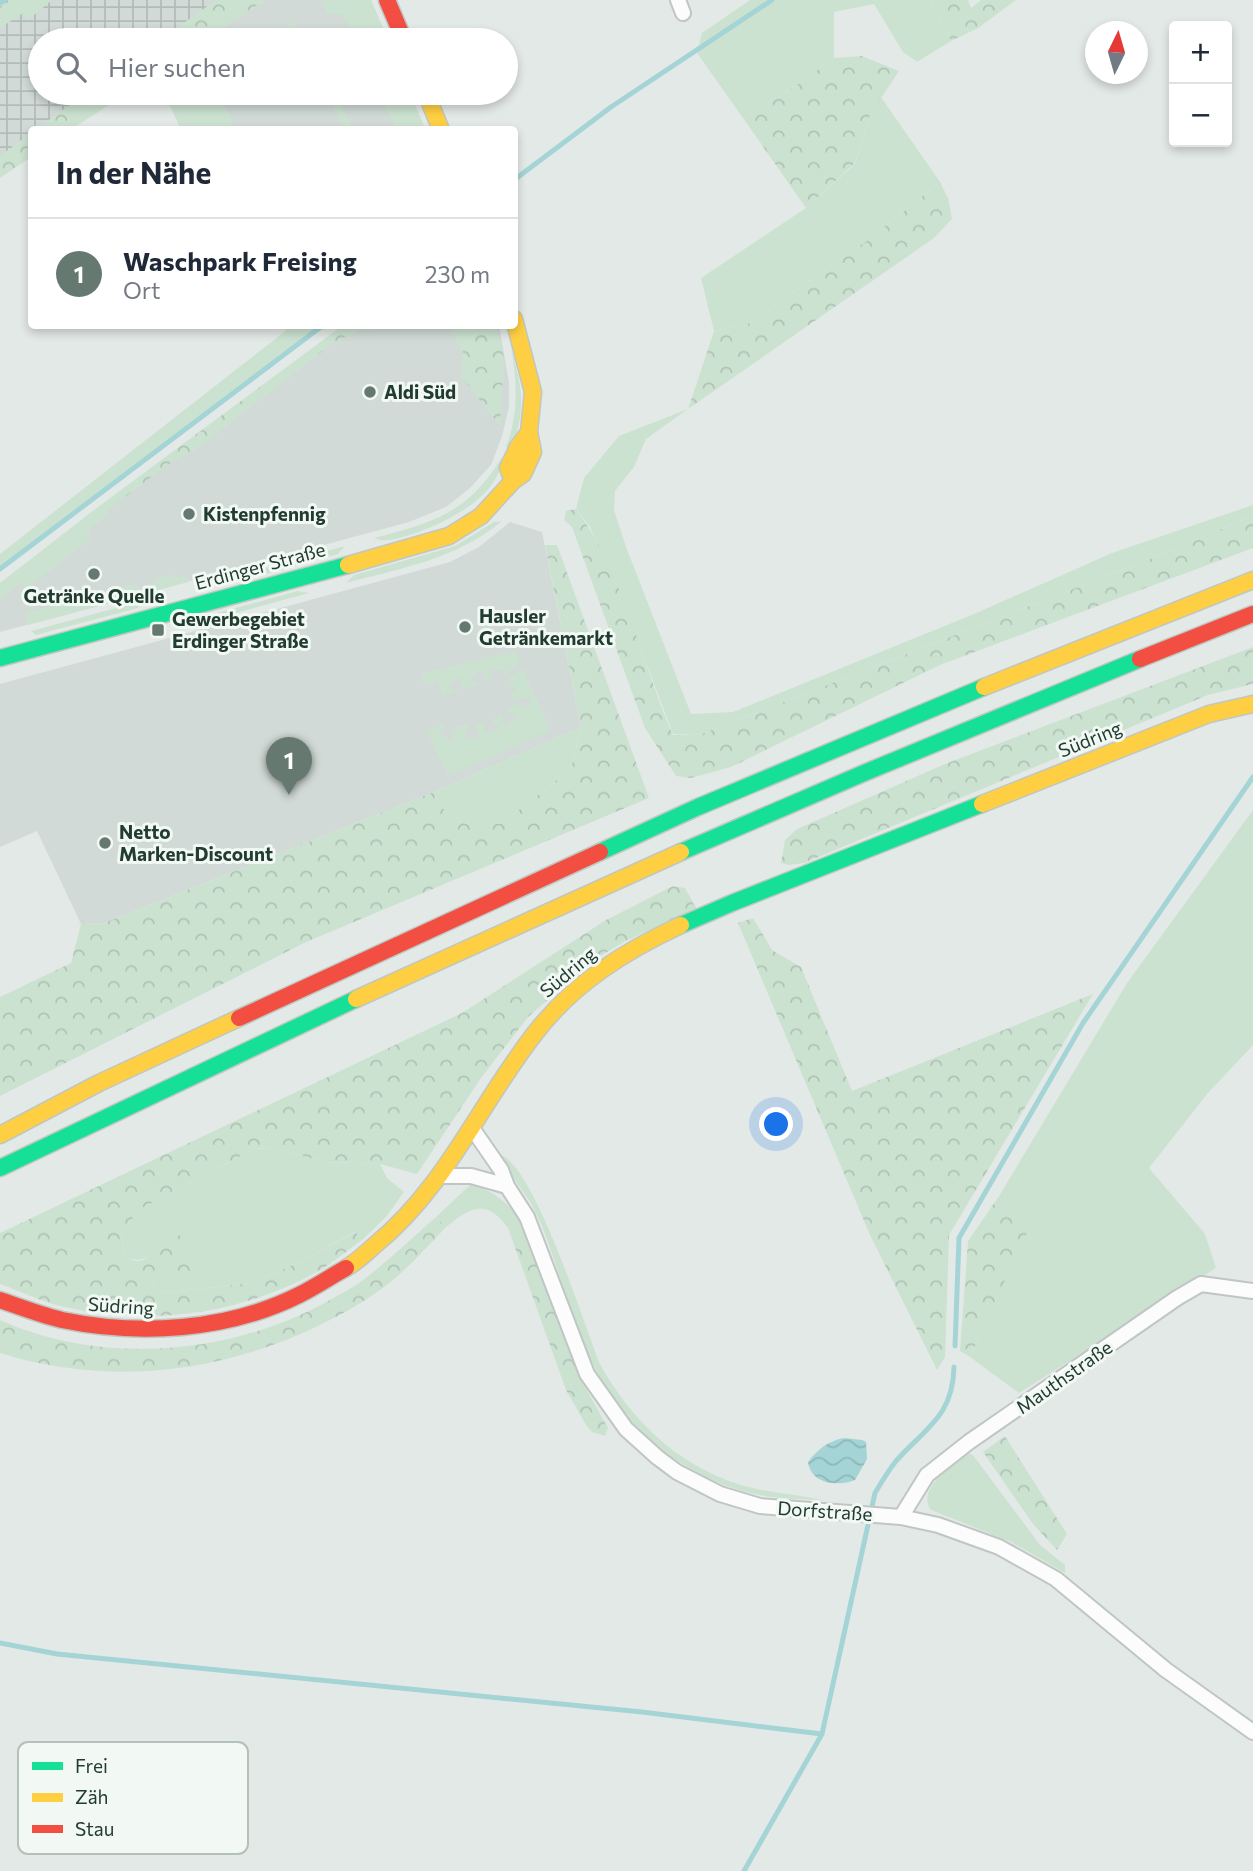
<!DOCTYPE html>
<html lang="de">
<meta charset="utf-8">
<style>
:root{--surface:#fff;--page:#f2f2f3;--text:#1f2937;--muted:#747a83;--line:#e0e1e3;--accent:#667971}
body{margin:0;font-family:Commissioner,sans-serif;background:var(--page);color:var(--text)}
.controls{position:absolute;right:21px;top:21px;display:grid;overflow:hidden;border-radius:7px;box-shadow:0 4px 10px #0003}
.controls button{width:63px;height:63px;display:grid;place-items:center;padding:0;border:0;border-bottom:2px solid var(--line);background:var(--surface);color:var(--text);font:35px sans-serif}
.compass{position:absolute;left:1085px;top:21px;width:63px;height:63px;border-radius:50%;background:var(--surface);box-shadow:0 4px 10px #0003;rotate:5deg}
.you{position:absolute;left:777px;top:1125px;width:24px;height:24px;margin:-18px;border:5px solid #fff;border-radius:50%;background:#1a73e8;box-shadow:0 0 0 10px #1a73e833}
.badge{display:grid;place-items:center;width:46px;height:46px;border-radius:50%;background:var(--accent);color:#fff;font-size:23px;font-weight:700}
.pin{position:absolute;translate:-50% -58px;filter:drop-shadow(0 2px 4px #0008)}
.pin::after{content:'';position:absolute;top:37px;width:24px;height:21px;background:inherit;clip-path:polygon(0 0,100% 0,50% 100%)}
.list{margin:0;padding:0;list-style:none}
h2{display:flex;justify-content:space-between;align-items:center;height:91px;margin:0;padding:0 28px;font-size:30px}
h2 small{font-size:23px;font-weight:400;color:var(--muted)}
.list li{display:grid;grid-template-columns:46px 1fr auto;gap:21px;align-items:center;box-sizing:border-box;height:112px;padding:0 28px;border-top:2px solid var(--line)}
.list b{display:block;font-size:26px;white-space:nowrap}
.list p{margin:0;font-size:23px;white-space:nowrap;color:var(--muted)}
.list em{font-size:23px;font-style:normal;color:var(--muted)}
.icon{flex:none;width:38px;height:38px;fill:none;stroke:currentColor;stroke-width:2;stroke-linecap:round;stroke-linejoin:round}
.map{position:relative;flex:none;width:1253px;height:1871px;overflow:hidden}
.search{position:absolute;background:var(--surface);box-shadow:0 4px 10px #0003;left:28px;top:28px;width:490px;height:77px;display:flex;align-items:center;gap:18px;box-sizing:border-box;padding:0 24px;border-radius:38px;color:var(--muted);font-size:26px}
.panel{position:absolute;background:var(--surface);box-shadow:0 4px 10px #0003;left:28px;top:126px;width:490px;height:203px;border-radius:7px}
.map>svg:first-child{display:block}
.built{fill:#d1dad6}
.industrial{fill:url(#industrial-grid)}
.green{fill:#cce2d1}
.forest{fill:url(#forest-crowns)}
.water{fill:url(#water-waves)}
.lines{fill:none;stroke-linecap:round;stroke-linejoin:round}
.stream{stroke:#a5d4d6;stroke-width:5}
.street-casing{stroke:#c0c6c3;stroke-width:18}
.fast-casing{stroke:#bfc7c3;stroke-width:19}
.slow-casing{stroke:#bfc7c3;stroke-width:19}
.jam-casing{stroke:#bfc7c3;stroke-width:19}
.street{stroke:#fbfcfb;stroke-width:14}
.fast{stroke:#16e098;stroke-width:16}
.slow{stroke:#ffcf43;stroke-width:16}
.jam{stroke:#f24e42;stroke-width:16}
.poi-dot{fill:#667971;stroke:#f2f8f4;stroke-width:2.5}
.labels{text-anchor:middle;stroke-width:6;stroke-linejoin:round;paint-order:stroke}
.poi-label{font-size:19px;font-weight:bold;fill:#223c32;stroke:#f2f8f4;text-anchor:start}
.street-label{font-size:19px;fill:#223c32;stroke:#f2f8f4}
.key{fill:#f2f8f4;stroke:#b4c0ba;stroke-width:2}
.key-label{font-size:19px;fill:#223c32}
</style>
<div class="map">
<svg width="1253" height="1871" viewBox="0 0 1253 1871">
<defs>
<pattern id="industrial-grid" width="8" height="8" patternUnits="userSpaceOnUse" patternTransform="scale(1.75)"><rect width="8" height="8" fill="#d1dad6"/><path d="M0 4h8M4 0v8" fill="none" stroke="#b3bcb8"/></pattern>
<pattern id="forest-crowns" width="20" height="18" patternUnits="userSpaceOnUse" patternTransform="scale(1.75)"><rect width="20" height="18" fill="#cce2d1"/><path d="M2 6a3 3 0 1 1 6 0M12 15a3 3 0 1 1 6 0" fill="none" stroke="#afc3b4"/></pattern>
<pattern id="water-waves" width="16" height="10" patternUnits="userSpaceOnUse" patternTransform="scale(1.75)"><rect width="16" height="10" fill="#a5d4d6"/><path d="M0 5q4-4 8 0t8 0" fill="none" stroke="#8eb7b8"/></pattern>
</defs>
<rect width="100%" height="100%" fill="#e3e9e6"/>
<path class="built" d="M265 0H371L388 40H205Z
M164 93H410L425 129H181Z
M342 326H499L509 382V407L502 436 491 465 470 488 446 507 409 522 0 632V583Z
M510 522 542 532 581 727 434 792 104 923 81 924 37 831 0 847V684L450 562 479 547Z"/>
<path class="industrial" d="M0 0H241L182 40H40V93H106L52 129 32 130 31 143 0 165Z"/>
<path class="green" d="M11 0H52L28 20 23 13 0 28V8Z
M323 0H332V2L337 0H371L388 40H355L342 14 326 13Z
M750 0H930L951 41 917 62 903 52 874 4 834 12V58L796 86 743 118 697 53 702 33Z
M293 22 302 40H267Z
M164 93H218L236 129H181Z
M325 93H335L353 129H344L330 101 318 107 314 98Z
M379 93H410L425 129H396Z
M881 97 940 182 864 243 750 323 714 331 701 278 806 208 855 164 870 115Z
M288 326H321L0 567V554L284 332Z
M511 347C522 388 527 408 511 450L506 447C519 413 517 382 511 347Z
M688 409 646 439 634 467 615 491 614 510 626 547 691 714 733 712 974 614 1112 553 1253 505V515L1183 546 699 735 673 734 620 594 590 527 576 509 584 478 619 436Z
M502 457C501 498 440 526 406 536 395 539 386 543 374 538 435 522 468 513 502 457Z
M108 509 110 512 89 530 90 539 26 589 21 583 0 599V583L94 510 99 516Z
M502 521C457 559 402 568 346 583L354 575 455 546 494 522Z
M345 546 338 554 262 575 261 569Z
M171 574 174 578 187 575 188 582 155 591 154 580Z
M134 584 138 585 141 595 28 625 25 613Z
M298 591 309 593 192 625 195 619Z
M142 601 138 608 36 635 31 631Z
M516 651 520 662 506 674H503L504 671 490 668 492 679 485 681 483 674 479 670 469 681 479 685 463 689 462 682 458 677 448 688 458 692 442 695 438 681 424 685 421 674Z
M523 669 551 730 448 776 427 731 444 724 446 727 440 734 452 741 453 728 467 724 468 728 465 737 479 739V732L475 727 477 723H484L485 733 498 729 493 720 502 714V721L506 726 517 717 508 711 515 704 529 708 530 698 515 700 511 694 516 690 508 678Z
M581 727 571 769 501 824H468L448 819 434 792Z
M1253 810V1045L1208 1093 1149 1168 1205 1234 1216 1268 1019 1393 970 1357 1026 1234 999 1196 1127 983Z
M273 1148 325 1162 380 1164 387 1178 404 1192 386 1217 362 1240 354 1232 304 1260 252 1283 160 1293 151 1286 160 1275H184L158 1247C147 1259 140 1263 124 1257L121 1233 140 1209 254 1149Z
M501 1155C535 1168 584 1324 599 1362 629 1418 676 1464 738 1484 766 1493 795 1494 823 1500 801 1499 777 1499 755 1494 689 1480 626 1430 596 1370 573 1325 560 1273 542 1226L531 1203 498 1156Z
M471 1184C494 1191 511 1204 522 1225L508 1228C487 1198 470 1207 446 1227L436 1217Z
M968 1453 973 1455 1040 1545 1065 1565V1573L1011 1542 931 1510C928 1506 926 1500 928 1494 931 1482 957 1455 968 1453Z"/>
<path class="forest" d="M216 0H265L205 40H160Z
M930 0H968L971 8 981 0H1016L978 28 951 41Z
M862 56 899 71 870 115 855 163 806 208 743 118 796 86 834 58Z
M87 93H127L72 129H36Z
M31 133V157L0 178V156Z
M940 182 948 198 952 219 934 238 688 409 714 331 750 323 864 243Z
M342 326H379L370 331 360 330 334 342 194 451 176 459 99 516 94 510Z
M448 326H497L504 359 500 426 461 376 463 352Z
M576 509C622 570 642 664 673 735H699L1183 546 1253 515V548L940 665 731 767 691 778 676 776 645 728 572 527 564 520 566 511Z
M545 545H557L649 798 304 943 0 1096V997L71 963 81 924 104 923 434 792 449 819 468 824H501L571 769 581 727Z
M1253 647V684L1208 695 804 863 789 865 781 863 785 840 797 829 945 764Z
M673 886 685 888 696 908 624 942 602 955 576 975 528 1017 481 1078 417 1174 380 1164 325 1162 273 1148 254 1149 140 1209 121 1233 124 1257C141 1264 144 1261 156 1249 162 1243 170 1239 177 1235L186 1237 194 1248V1270L184 1275H160L151 1286 160 1293 252 1283 304 1260 355 1232 362 1240C348 1250 334 1262 319 1271 240 1315 148 1327 60 1306 40 1301 20 1291 0 1284V1233L462 1013 606 920Z
M753 918 772 950 801 967 852 1091 1093 994 949 1235 945 1357 937 1370 870 1235 738 923Z
M999 1196 1027 1233 970 1357 960 1351 968 1241Z
M436 1217 446 1227C429 1245 412 1264 393 1280 370 1299 343 1314 316 1327 217 1374 105 1386 0 1353V1320C106 1367 236 1355 335 1297 344 1292 354 1287 363 1280 388 1261 412 1238 436 1217Z
M522 1225 579 1376 608 1428 605 1436 592 1432 586 1425 566 1390 508 1228Z
M1005 1436 1067 1534 1057 1550 1033 1524 983 1452Z"/>
<path class="water" d="M844 1438 862 1440 866 1442 867 1459 855 1480C837 1487 811 1484 808 1462 818 1449 828 1441 844 1438Z"/>
<g class="lines">
<path class="stream" d="M0 3 5 0
M514 180 611 107 772 0
M0 569 322 326
M955 1346 959 1238 1083 1023 1253 777
M0 1643 57 1654 642 1712 822 1734
M744 1871 822 1734 875 1493C881 1483 888 1471 896 1461 925 1428 953 1417 954 1367"/>
<defs>
<path id="street" d="M678 0 683 13
M472 1128 501 1170 507 1186 527 1217 587 1374 626 1429 657 1457 677 1472 720 1494 760 1506 901 1517 938 1525 999 1547 1056 1579 1166 1670 1253 1732
M442 1176H471L507 1186
M901 1517 927 1475 969 1442 1177 1298 1201 1284 1253 1291"/>
<path id="fast" d="M0 658 348 565
M600 852 698 807 984 687
M681 852 864 773 1140 659
M681 925 732 903 982 804
M0 1168 356 999"/>
<path id="slow" d="M426 93 441 130
M513 481 508 468 518 447 529 432
M348 565 449 536 481 516 513 481 523 474 533 452 529 432 533 392 514 319
M984 687 1253 580
M982 804 1209 714 1253 704
M356 999 681 852
M0 1135 99 1083 239 1018
M346 1268C357 1262 366 1253 375 1245 447 1186 480 1103 536 1032 574 983 625 951 681 925"/>
<path id="jam" d="M387 0 404 40
M1140 659 1253 614
M239 1018 600 852
M0 1300C20 1307 41 1315 62 1320 139 1336 227 1331 299 1295 315 1287 330 1277 346 1268"/>
</defs>
<use href="#street" class="street-casing"/>
<use href="#fast" class="fast-casing"/>
<use href="#slow" class="slow-casing"/>
<use href="#jam" class="jam-casing"/>
<use href="#street" class="street"/>
<use href="#fast" class="fast"/>
<use href="#slow" class="slow"/>
<use href="#jam" class="jam"/>
</g>
<g class="poi-dot">
<circle cx="370" cy="392" r="7"/>
<circle cx="189" cy="514" r="7"/>
<circle cx="94" cy="574" r="7"/>
<circle cx="465" cy="627" r="7"/>
<rect x="151" y="623" width="14" height="14" rx="3.5"/>
<circle cx="105" cy="843" r="7"/>
</g>
<g class="labels">
<g class="poi-label">
<text x="384" y="399">Aldi Süd</text>
<text x="203" y="521">Kistenpfennig</text>
<text x="94" y="603" text-anchor="middle">Getränke Quelle</text>
<text x="479" y="623">Hausler<tspan x="479" dy="22">Getränkemarkt</tspan></text>
<text x="172" y="626">Gewerbegebiet<tspan x="172" dy="22">Erdinger Straße</tspan></text>
<text x="119" y="839">Netto<tspan x="119" dy="22">Marken-Discount</tspan></text>
</g>
<g class="street-label">
<text transform="translate(260 566) rotate(-15)" y="7">Erdinger Straße</text>
<text transform="translate(1090 739) rotate(-22)" y="7">Südring</text>
<text transform="translate(568 972) rotate(-40)" y="7">Südring</text>
<text transform="translate(121 1306) rotate(4)" y="7">Südring</text>
<text transform="translate(1064 1377) rotate(-35)" y="7">Mauthstraße</text>
<text transform="translate(825 1511) rotate(4)" y="7">Dorfstraße</text>
</g>
</g>
<rect x="18" y="1742" width="230" height="112" rx="10" class="key"/>
<rect x="32" y="1762" width="31" height="8" fill="#16e098"/>
<rect x="32" y="1793" width="31" height="9" fill="#ffcf43"/>
<rect x="32" y="1825" width="31" height="8" fill="#f24e42"/>
<g class="key-label">
<text x="75" y="1773">Frei</text>
<text x="75" y="1804">Zäh</text>
<text x="75" y="1836">Stau</text>
</g>
</svg>
<div class="controls">
<button>+</button>
<button>−</button>
</div>
<svg class="compass" viewBox="-18 -18 36 36"><path d="M0-13l5 13h-10z" fill="#e53935"/><path d="M0 13l5-13h-10z" fill="#747a83"/></svg>
<div class="you"></div>
<div class="pin badge" style="left:289px;top:795px">1</div>
<div class="search"><svg class="icon" aria-label="search" viewBox="0 0 24 24"><circle cx="10" cy="10" r="6"/><path d="M15 15l6 6"/></svg>Hier suchen</div>
<section class="panel">
<h2>In der Nähe<small></small></h2>
<ul class="list">
<li><span class="badge">1</span><div><b>Waschpark Freising</b><p>Ort</p></div><em>230 m</em></li>
</ul>
</section>
</div>
